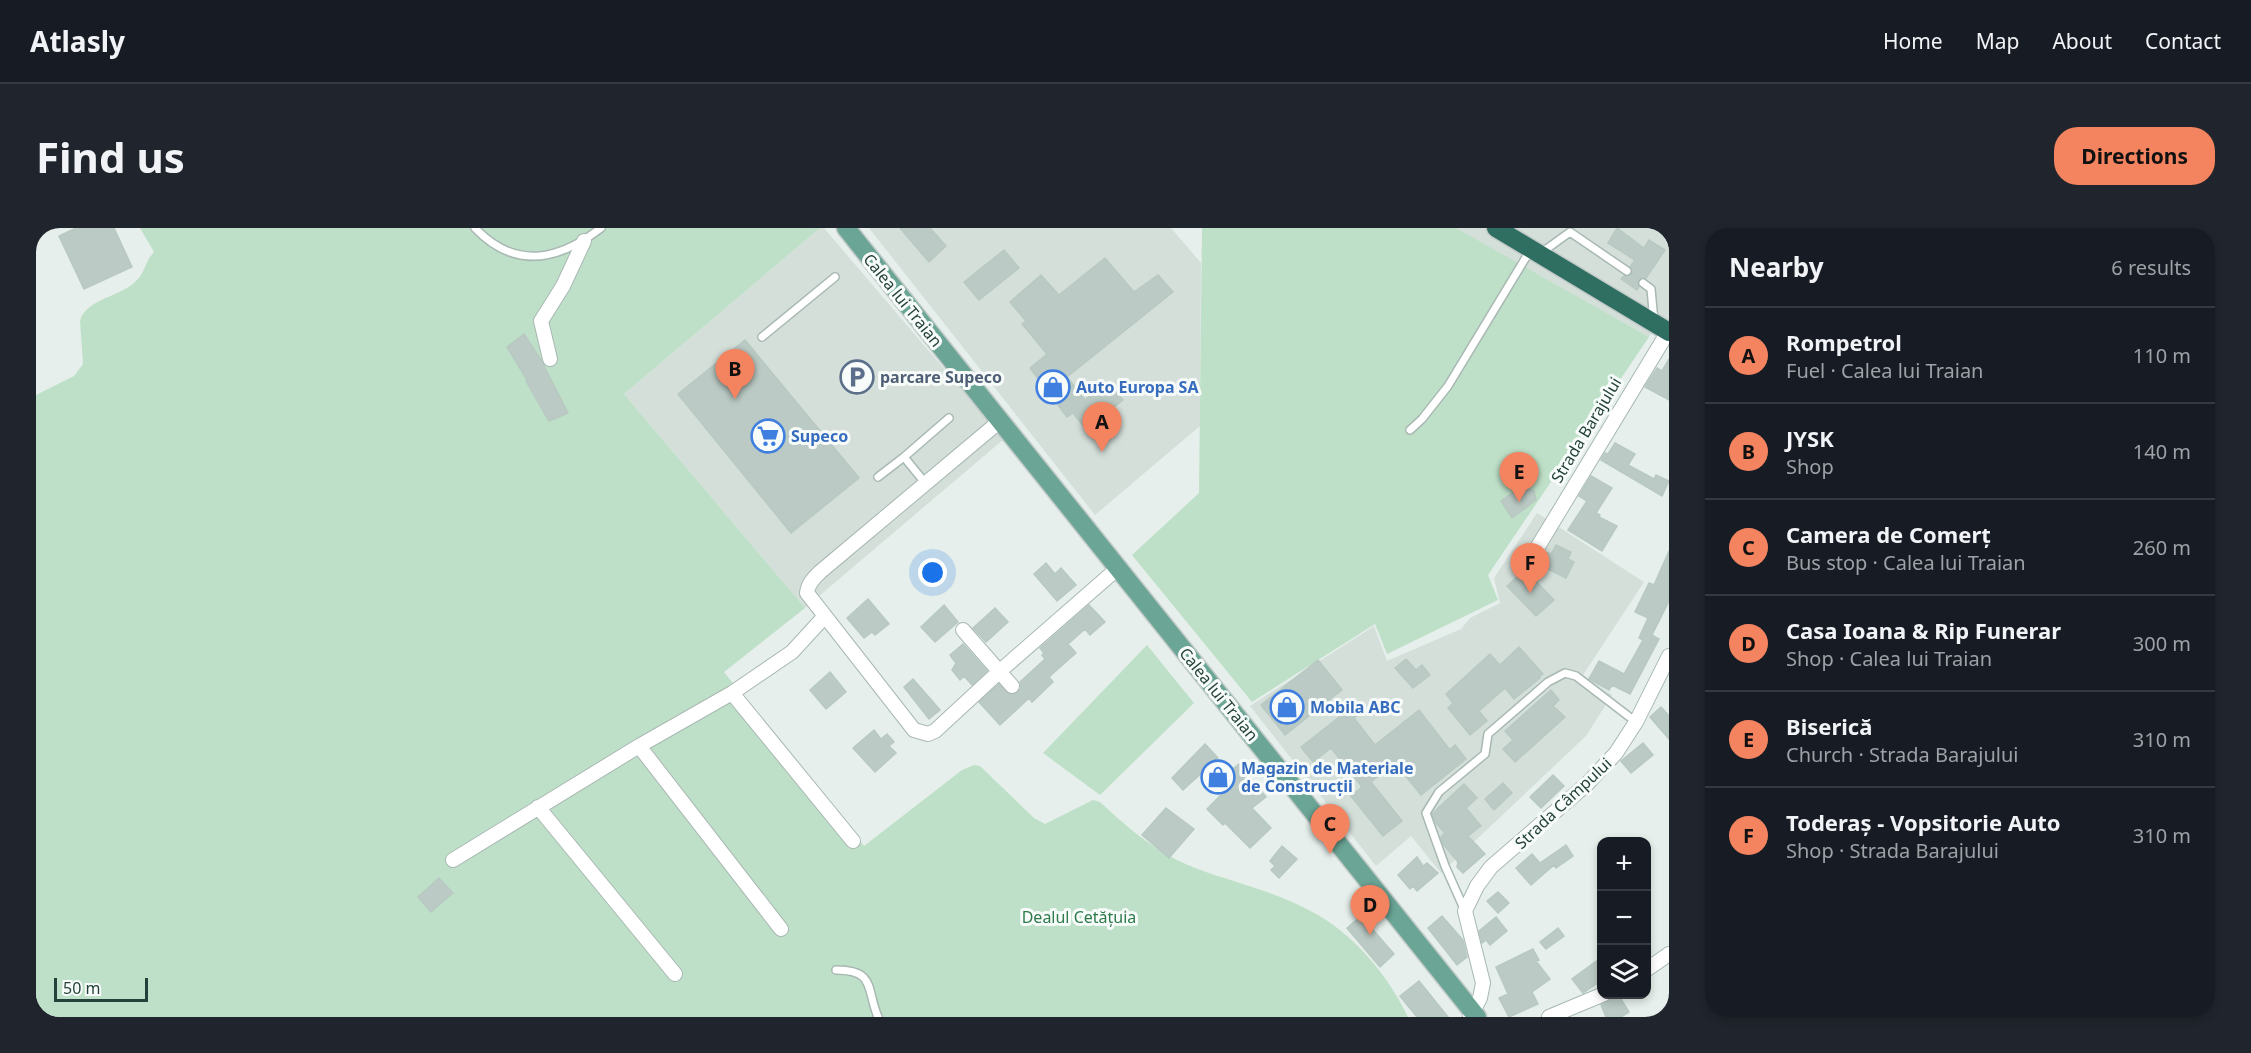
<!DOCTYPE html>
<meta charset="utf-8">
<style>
:root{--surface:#171b24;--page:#20242c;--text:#f1f3f6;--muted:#9ea1a6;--line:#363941;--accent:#f4845f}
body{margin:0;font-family:"Noto Sans",sans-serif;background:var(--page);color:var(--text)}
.controls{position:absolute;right:18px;bottom:18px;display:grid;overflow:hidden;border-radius:12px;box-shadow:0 3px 9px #0003}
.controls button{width:54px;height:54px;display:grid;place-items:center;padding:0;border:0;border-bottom:2px solid var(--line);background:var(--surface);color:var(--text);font:30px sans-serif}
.scale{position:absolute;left:18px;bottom:15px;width:94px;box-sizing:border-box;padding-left:6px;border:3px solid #24423a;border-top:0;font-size:16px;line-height:21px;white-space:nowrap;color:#24423a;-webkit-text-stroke:4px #f7fbf9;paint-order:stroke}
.you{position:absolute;left:897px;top:345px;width:21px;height:21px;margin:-15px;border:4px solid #fff;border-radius:50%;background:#1a73e8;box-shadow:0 0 0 9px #1a73e833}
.badge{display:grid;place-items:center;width:39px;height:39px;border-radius:50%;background:var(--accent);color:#111;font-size:20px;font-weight:700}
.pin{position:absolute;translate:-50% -50px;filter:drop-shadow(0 2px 3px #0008)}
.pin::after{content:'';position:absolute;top:32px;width:21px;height:18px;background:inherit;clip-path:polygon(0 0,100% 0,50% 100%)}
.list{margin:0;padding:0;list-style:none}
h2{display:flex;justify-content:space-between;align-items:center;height:78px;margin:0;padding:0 24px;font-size:26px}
h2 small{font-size:20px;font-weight:400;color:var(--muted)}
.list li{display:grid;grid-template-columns:39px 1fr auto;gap:18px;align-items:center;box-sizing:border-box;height:96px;padding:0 24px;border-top:2px solid var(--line)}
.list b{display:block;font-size:22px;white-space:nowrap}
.list p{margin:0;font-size:20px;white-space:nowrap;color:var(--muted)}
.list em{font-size:20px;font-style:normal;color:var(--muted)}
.icon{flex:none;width:33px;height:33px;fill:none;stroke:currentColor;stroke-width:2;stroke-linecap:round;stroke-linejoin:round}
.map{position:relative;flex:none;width:1633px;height:789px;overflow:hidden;border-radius:24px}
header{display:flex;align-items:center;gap:36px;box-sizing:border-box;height:84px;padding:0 30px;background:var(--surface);border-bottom:2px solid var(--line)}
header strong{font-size:28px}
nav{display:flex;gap:33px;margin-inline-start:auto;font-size:21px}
.intro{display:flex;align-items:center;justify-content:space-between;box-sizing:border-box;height:144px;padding:0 36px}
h1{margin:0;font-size:42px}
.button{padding:15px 27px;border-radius:24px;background:var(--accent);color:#111;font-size:21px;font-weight:700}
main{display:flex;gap:36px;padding:0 36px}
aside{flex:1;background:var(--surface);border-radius:24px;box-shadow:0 3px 9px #0003}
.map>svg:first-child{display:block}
.built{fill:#d4dfda}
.green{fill:#bfe0c8}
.building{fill:#bbcac4;stroke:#b8c9c2;stroke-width:1.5}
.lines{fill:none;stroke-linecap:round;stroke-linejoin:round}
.lane-casing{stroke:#a8b8b2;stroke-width:10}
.street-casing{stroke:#a8b8b2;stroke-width:16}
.primary-casing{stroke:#c2cac8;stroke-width:21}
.highway-casing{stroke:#c2cac8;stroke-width:21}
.lane{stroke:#fff;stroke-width:7}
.street{stroke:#fff;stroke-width:14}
.primary{stroke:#6aa596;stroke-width:18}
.highway{stroke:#2f6f62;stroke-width:18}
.labels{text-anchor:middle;stroke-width:6;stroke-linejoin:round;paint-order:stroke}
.street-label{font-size:16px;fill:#24423a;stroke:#f7fbf9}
.service-label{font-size:16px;font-weight:bold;fill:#4e5e75;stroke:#f7fbf9;text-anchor:start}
.shop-label{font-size:16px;font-weight:bold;fill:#366cbe;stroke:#f7fbf9;text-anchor:start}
.park-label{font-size:16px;fill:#2d7a4b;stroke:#f7fbf9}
</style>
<header>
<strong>Atlasly</strong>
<nav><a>Home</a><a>Map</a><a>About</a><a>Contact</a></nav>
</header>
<div class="intro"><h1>Find us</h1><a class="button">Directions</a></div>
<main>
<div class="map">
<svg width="1633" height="789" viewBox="0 0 1633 789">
<rect width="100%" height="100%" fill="#e6efeb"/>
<path class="built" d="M784 0H788L968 211 769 380 588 166Z
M833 0H1135L1165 35 1164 198 1059 287Z
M1417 0H1633V92L1627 89 1613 109Z
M1501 285 1608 354 1547 447 1576 467 1550 508 1405 645 1375 608 1340 638 1214 478 1338 398 1351 433 1425 401 1434 390 1464 375 1458 350Z"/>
<path class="green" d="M104 0H784L588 166 769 380 688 444 828 618 926 542 938 537 944 538 998 590 1009 596 1057 572 1064 574C1088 596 1111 617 1141 632 1165 644 1193 651 1219 660 1240 667 1262 675 1282 687 1321 710 1353 749 1372 789H0V167L38 148 47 136 44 93C49 73 79 69 94 58 111 46 106 37 118 24Z
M1166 0H1420L1613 109 1452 347 1462 372 1351 426 1339 396 1216 474 1096 327 1163 265Z
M1111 417 1158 475 1064 567 1007 525Z"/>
<path class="building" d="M40 0H78L96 39 48 61 23 8Z
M864 0H894L910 18 893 34Z
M1581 0 1608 20 1613 12 1629 22 1610 50H1605L1602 52 1603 59 1601 62 1585 51 1588 48 1595 47 1597 43 1594 39 1599 32 1572 15Z
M968 22 983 40 943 72 928 54Z
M1069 30 1098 64 1122 47 1137 64 1031 149 1049 172 1071 154 1087 172 1050 201 1037 185 1031 189 994 140 1011 126 986 96 990 93 974 74 1005 47 1023 67Z
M488 106 505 132 532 185 513 193 490 153 491 152 471 119Z
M709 112 823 250 755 305 642 166Z
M1633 131V172L1609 159 1621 140 1626 143Z
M1579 215 1599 226 1592 237 1618 251 1620 247 1633 253 1626 268 1565 232 1569 225 1572 226Z
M1555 248 1576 260 1560 285 1564 287 1563 289 1581 298 1566 323 1532 302 1551 273 1543 268Z
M1486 258 1498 263 1500 272 1476 290 1465 273Z
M1520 317 1535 324 1532 331 1538 334 1530 350 1502 336 1509 324 1515 326Z
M1633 323V373L1616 407 1623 411 1594 466 1576 457 1573 462 1553 451 1563 433 1588 446 1607 412 1603 410 1612 390 1599 384 1613 355 1618 357Z
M1010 335 1019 346 1025 340 1040 357 1021 373 998 346Z
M1489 342 1518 372 1500 388 1471 358Z
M832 371 853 396 839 407 836 404 828 410 811 390Z
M908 377 922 394 899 414 885 399Z
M1053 377 1069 394 1054 407 1049 401 1032 416 1040 425 1013 449 1017 454 996 474 993 470 964 497 943 474 963 456 973 466 982 464 985 460 984 454 1009 431 1006 427 1008 425 1004 420Z
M959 380 972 394 950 414 937 400Z
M927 416 951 443 936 457 928 448 924 452 916 442 920 435 914 427Z
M1483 419 1507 446 1503 449 1504 450 1478 471 1469 460 1443 483 1451 493 1434 507 1412 480 1417 475 1410 466 1454 426 1464 437Z
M1370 431 1380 442 1386 437 1394 447 1377 460 1359 440Z
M1282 432 1306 462 1249 507 1225 477Z
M794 444 810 464 790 481 774 462Z
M877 451 904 482 893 491 868 459Z
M1515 462 1523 472 1517 478 1529 489 1479 534 1467 521 1477 512 1469 503Z
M1316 479 1322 487 1318 490 1339 517 1383 482 1414 522 1419 517 1430 531 1385 567 1359 535 1335 554 1366 593 1347 608 1315 568 1326 559 1295 520 1277 534 1265 519Z
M1625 479 1633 488V511L1614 489Z
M838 502 845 511 851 506 858 514 853 518 860 525 839 544 817 520Z
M1607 515 1617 527 1595 545 1585 533Z
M1169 516 1182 530 1147 562 1136 550Z
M1203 536 1230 569 1216 580 1235 600 1214 620 1189 595 1187 597 1171 581 1194 558 1187 549Z
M1517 547 1528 558 1505 580 1494 569Z
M1467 555 1476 565 1458 582 1449 571Z
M1428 556 1441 570 1430 580 1445 598 1432 608 1449 626 1427 645 1421 639 1422 634 1407 616 1405 609 1409 605 1400 595 1396 586Z
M1130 580 1158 601 1133 630 1106 607Z
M1530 617 1537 628 1520 640 1518 637 1495 657 1480 640 1496 626 1504 635Z
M1246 618 1261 631 1243 650 1235 642 1239 638 1234 633Z
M1381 629 1387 638 1391 635 1402 645 1381 663 1377 658 1374 661 1362 647Z
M403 650 417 665 395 684 382 669Z
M1462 664 1473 675 1462 685 1451 673Z
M1325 688 1358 726 1344 739 1311 700Z
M1406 688 1427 712 1431 729 1421 737 1392 700Z
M1460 689 1471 703 1454 717 1450 712 1446 715 1443 703Z
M1522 700 1528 708 1510 721 1504 714Z
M1497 721 1503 732 1500 733 1514 751 1496 764 1502 776 1473 789 1463 770 1472 766 1460 739Z
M1566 729V752L1547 765 1536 751Z
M1383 753 1412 789H1381L1364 768Z
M1582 766 1593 784 1585 789H1570L1565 777Z"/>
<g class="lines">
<defs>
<path id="lane" d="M439 0C479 42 522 33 565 0
M1505 25 1534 4 1591 43
M1607 55 1615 61 1618 93
M726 109 799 49
M1374 202 1386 191 1412 158 1495 21
M868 229 913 190
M842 249 868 229 890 256
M1429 683 1409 638 1390 585 1403 564 1449 526 1452 506 1512 454 1529 445 1540 448 1600 494
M800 742C840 742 830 761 842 789"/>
<path id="street" d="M514 131 505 93 527 58 548 13
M1501 320 1632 104
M789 388 771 365C772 356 777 351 784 344L964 193
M927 402 976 458
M696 465 817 613
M603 518 745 701
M502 579 639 746
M417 632 603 518 696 465 756 424 789 388 878 502 892 506 899 503 964 443 1082 340
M1610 742 1633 726
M1434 789 1444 770 1447 755 1429 683 1441 658 1455 639 1551 556 1580 525 1600 494 1633 428
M1513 789 1568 766"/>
<path id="primary" d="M810 0 1441 789"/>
<path id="highway" d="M1460 0 1633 104"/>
</defs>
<use href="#lane" class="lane-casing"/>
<use href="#street" class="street-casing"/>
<use href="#primary" class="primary-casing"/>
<use href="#highway" class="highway-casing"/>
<use href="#lane" class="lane"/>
<use href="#street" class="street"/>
<use href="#primary" class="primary"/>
<use href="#highway" class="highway"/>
</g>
<defs>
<symbol id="parking-ring" viewBox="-11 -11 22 22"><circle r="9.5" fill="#f7fbf9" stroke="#5c6f8a" stroke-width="1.5"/><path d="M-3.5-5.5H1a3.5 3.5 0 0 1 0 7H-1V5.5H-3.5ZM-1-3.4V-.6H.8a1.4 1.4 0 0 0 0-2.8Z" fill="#5c6f8a"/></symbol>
<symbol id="shop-ring" viewBox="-11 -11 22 22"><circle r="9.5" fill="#f7fbf9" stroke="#3f7fe0" stroke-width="1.5"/><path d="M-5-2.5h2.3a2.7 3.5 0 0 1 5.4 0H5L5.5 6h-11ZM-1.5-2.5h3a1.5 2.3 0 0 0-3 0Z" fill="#3f7fe0"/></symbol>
<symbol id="supermarket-ring" viewBox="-11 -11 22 22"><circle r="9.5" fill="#f7fbf9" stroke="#3f7fe0" stroke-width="1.5"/><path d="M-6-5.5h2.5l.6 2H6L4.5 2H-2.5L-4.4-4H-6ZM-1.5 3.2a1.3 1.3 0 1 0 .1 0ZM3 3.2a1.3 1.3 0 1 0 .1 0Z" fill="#3f7fe0"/></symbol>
</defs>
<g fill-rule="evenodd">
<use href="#parking-ring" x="802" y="130" width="38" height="38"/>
<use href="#shop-ring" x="998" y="140" width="38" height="38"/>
<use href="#supermarket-ring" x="713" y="189" width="38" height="38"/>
<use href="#shop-ring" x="1232" y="460" width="38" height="38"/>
<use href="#shop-ring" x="1163" y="530" width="38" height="38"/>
</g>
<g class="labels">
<g class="street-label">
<text transform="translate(867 72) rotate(51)" y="6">Calea lui Traian</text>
<text transform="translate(1550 202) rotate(-59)" y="6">Strada Barajului</text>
<text transform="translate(1183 466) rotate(51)" y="6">Calea lui Traian</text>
<text transform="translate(1527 575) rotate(-43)" y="6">Strada Câmpului</text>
</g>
<g class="service-label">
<text x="844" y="155">parcare Supeco</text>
</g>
<g class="shop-label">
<text x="1040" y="165">Auto Europa SA</text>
<text x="755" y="214">Supeco</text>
<text x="1274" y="485">Mobila ABC</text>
<text x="1205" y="546">Magazin de Materiale<tspan x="1205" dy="18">de Construcții</tspan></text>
</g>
<g class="park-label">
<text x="1043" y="695">Dealul Cetățuia</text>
</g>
</g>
</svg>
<div class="controls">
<button>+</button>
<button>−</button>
<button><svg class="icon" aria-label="layers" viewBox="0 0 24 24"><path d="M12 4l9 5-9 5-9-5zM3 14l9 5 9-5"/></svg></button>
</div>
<div class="scale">50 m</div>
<div class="you"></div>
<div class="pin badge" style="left:1066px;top:224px">A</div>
<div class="pin badge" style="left:699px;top:171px">B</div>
<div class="pin badge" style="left:1294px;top:626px">C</div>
<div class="pin badge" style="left:1334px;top:707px">D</div>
<div class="pin badge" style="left:1483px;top:274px">E</div>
<div class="pin badge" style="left:1494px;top:365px">F</div>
</div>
<aside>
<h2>Nearby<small>6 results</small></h2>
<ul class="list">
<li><span class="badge">A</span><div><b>Rompetrol</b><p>Fuel · Calea lui Traian</p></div><em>110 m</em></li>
<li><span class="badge">B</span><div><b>JYSK</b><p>Shop</p></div><em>140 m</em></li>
<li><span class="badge">C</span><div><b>Camera de Comerț</b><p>Bus stop · Calea lui Traian</p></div><em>260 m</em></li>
<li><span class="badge">D</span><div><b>Casa Ioana &amp; Rip Funerar</b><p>Shop · Calea lui Traian</p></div><em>300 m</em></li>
<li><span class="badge">E</span><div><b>Biserică</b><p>Church · Strada Barajului</p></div><em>310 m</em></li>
<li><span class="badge">F</span><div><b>Toderaș - Vopsitorie Auto</b><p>Shop · Strada Barajului</p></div><em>310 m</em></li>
</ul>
</aside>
</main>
